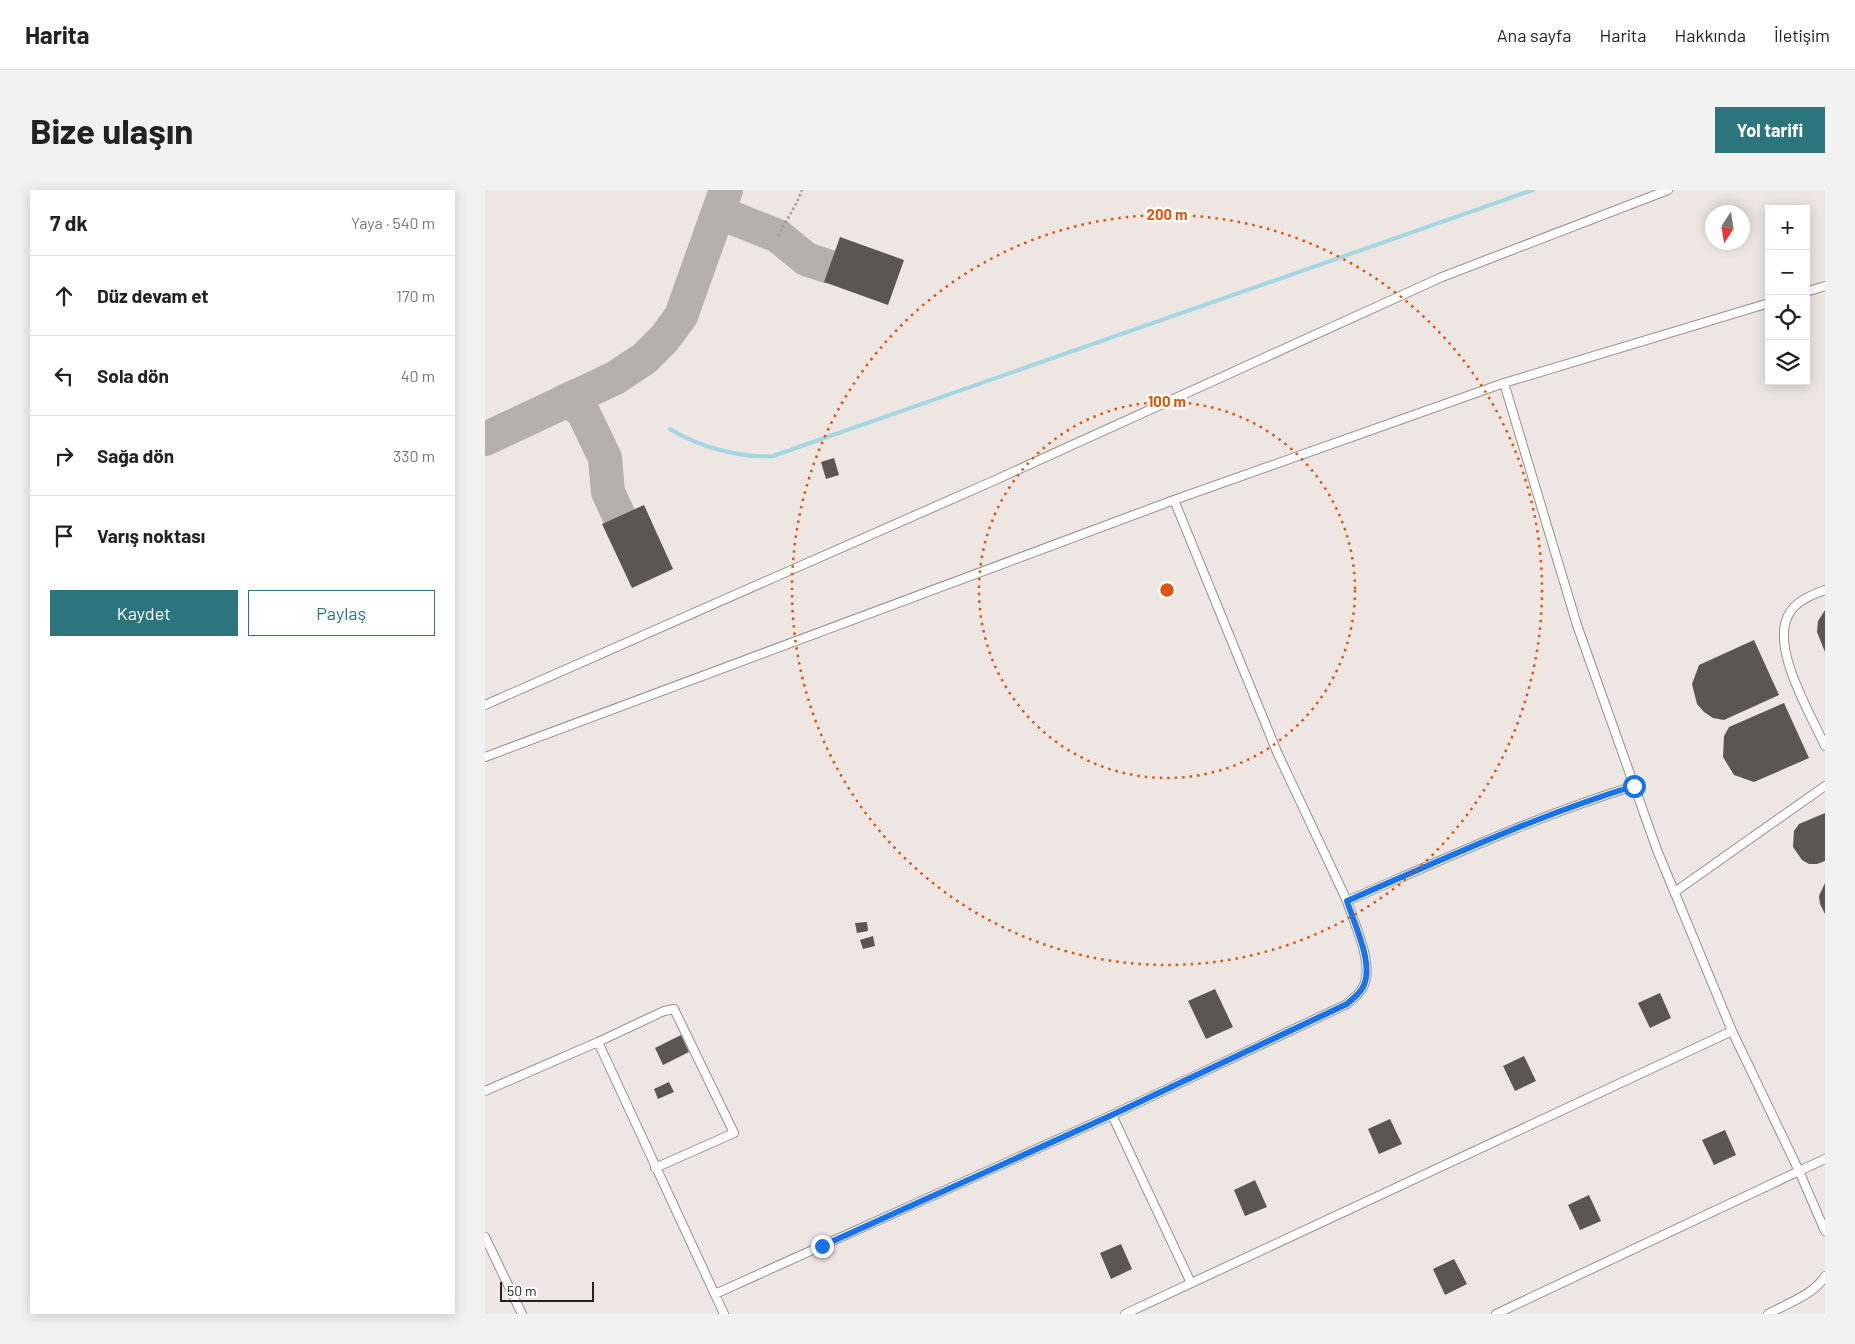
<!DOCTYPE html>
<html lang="tr">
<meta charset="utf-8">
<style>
:root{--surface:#fff;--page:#f2f2f2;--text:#222;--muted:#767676;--line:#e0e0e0;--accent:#2c757c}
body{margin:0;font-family:Barlow,sans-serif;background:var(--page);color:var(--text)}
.controls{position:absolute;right:15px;top:15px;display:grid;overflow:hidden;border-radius:0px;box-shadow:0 2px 12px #0003}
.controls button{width:45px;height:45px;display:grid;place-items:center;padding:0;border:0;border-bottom:1px solid var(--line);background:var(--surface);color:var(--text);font:25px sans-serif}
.compass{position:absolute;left:1220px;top:15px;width:45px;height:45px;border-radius:50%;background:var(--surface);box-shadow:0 2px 12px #0003;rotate:192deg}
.scale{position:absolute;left:15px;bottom:12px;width:94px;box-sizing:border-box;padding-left:5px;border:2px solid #242220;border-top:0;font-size:14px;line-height:18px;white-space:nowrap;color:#242220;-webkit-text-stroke:4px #fff;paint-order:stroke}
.stop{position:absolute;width:15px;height:15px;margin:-11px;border:4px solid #1a73e8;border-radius:50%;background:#fff}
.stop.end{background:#1a73e8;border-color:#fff;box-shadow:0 1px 5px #0008}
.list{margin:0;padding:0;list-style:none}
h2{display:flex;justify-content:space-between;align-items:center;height:65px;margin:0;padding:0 20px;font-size:21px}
h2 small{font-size:16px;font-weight:400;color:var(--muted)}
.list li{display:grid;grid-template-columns:32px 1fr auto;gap:15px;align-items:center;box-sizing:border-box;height:80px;padding:0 20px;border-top:1px solid var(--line)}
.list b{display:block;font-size:19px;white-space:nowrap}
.list em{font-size:16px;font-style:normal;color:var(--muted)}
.actions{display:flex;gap:10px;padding:15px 20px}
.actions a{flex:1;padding:11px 0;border:1px solid var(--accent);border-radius:0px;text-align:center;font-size:18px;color:var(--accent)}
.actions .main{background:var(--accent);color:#fff}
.icon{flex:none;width:28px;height:28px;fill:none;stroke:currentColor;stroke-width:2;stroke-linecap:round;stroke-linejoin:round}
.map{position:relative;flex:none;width:1340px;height:1124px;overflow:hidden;border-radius:0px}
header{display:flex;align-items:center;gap:30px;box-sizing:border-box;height:70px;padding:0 25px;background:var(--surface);border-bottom:1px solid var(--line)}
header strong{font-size:24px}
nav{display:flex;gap:28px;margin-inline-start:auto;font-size:18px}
.intro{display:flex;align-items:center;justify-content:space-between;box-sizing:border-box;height:120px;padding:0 30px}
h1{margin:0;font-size:35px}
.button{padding:12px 22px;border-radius:0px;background:var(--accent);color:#fff;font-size:18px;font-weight:700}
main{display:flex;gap:30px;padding:0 30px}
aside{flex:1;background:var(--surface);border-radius:0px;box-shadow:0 2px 12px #0003}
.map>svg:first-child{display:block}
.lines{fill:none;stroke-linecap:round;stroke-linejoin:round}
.stream{stroke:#a4d7e2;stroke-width:4}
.taxiway{stroke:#b5b0ac;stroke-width:34}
.building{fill:#5c5653}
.service-casing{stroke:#97918d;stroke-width:10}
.path{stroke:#a49f9c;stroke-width:2.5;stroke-dasharray:2.5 2.5;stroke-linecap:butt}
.service{stroke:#fff;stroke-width:8}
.route{stroke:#1a73e8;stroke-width:6}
.ring{fill:none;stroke:#de560d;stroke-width:2.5;stroke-dasharray:2.5 5}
.centre{fill:#de560d;stroke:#fff;stroke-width:2.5}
.ring-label{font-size:15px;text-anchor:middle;font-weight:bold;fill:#de560d;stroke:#fff;stroke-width:5;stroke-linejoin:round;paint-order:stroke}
</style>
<header>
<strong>Harita</strong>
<nav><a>Ana sayfa</a><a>Harita</a><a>Hakkında</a><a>İletişim</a></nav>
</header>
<div class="intro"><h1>Bize ulaşın</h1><a class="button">Yol tarifi</a></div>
<main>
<aside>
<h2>7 dk<small>Yaya · 540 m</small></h2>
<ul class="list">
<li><svg class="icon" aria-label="ahead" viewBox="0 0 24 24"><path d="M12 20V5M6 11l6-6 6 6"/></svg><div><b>Düz devam et</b></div><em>170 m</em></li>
<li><svg class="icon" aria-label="left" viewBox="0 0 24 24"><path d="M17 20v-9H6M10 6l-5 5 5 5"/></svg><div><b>Sola dön</b></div><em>40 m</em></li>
<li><svg class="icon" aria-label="right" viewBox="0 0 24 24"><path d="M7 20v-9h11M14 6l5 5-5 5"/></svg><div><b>Sağa dön</b></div><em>330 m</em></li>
<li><svg class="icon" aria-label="arrive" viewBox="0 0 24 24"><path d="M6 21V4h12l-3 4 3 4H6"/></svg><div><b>Varış noktası</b></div></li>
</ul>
<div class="actions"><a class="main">Kaydet</a><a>Paylaş</a></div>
</aside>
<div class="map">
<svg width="1340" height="1124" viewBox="0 0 1340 1124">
<rect width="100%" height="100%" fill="#ede6e2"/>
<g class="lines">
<path class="stream" d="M185 239C214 257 255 268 288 266L1048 0"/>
<path class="taxiway" d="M245 27 293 46 321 69 342 76
M98 203 80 211 93 217 99 224 120 268 123 302 134 326
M0 249 130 188 160 168 179 149 196 126 241 0"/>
</g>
<path class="building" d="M355 47 419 70 403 115 339 92Z
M349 268 354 285 341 289 336 272Z
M159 315 188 379 147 398 117 334Z
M1340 420V462L1332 442 1333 431Z
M1269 450 1294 505 1239 530 1228 528 1219 522 1212 514 1207 494 1214 475Z
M1299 513 1324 568 1269 592 1249 585 1238 567 1239 546 1244 537Z
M1340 623V671L1332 674H1324L1317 670 1308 657 1309 641 1314 634Z
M1340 693V724L1335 714 1334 706Z
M382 732 383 741 372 743 370 733Z
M388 746 390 756 378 759 375 750Z
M730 799 748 837 721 849 703 811Z
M1175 803 1186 828 1165 838 1153 813Z
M196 845 204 862 178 875 170 858Z
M1039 866 1051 891 1030 901 1018 876Z
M184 892 189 902 173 909 169 899Z
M905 929 917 954 894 964 883 939Z
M1240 940 1251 965 1229 975 1217 950Z
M770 990 782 1017 760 1026 749 1000Z
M1104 1005 1116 1031 1095 1040 1083 1015Z
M636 1054 647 1079 626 1089 615 1063Z
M969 1069 982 1094 960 1105 948 1079Z"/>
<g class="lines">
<defs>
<path id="service" d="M1321 102 1340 96
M1019 193 1092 435 1172 660 1247 841 1314 981 1340 969
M689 310 792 562 862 711C957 670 1051 626 1149 596
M1340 400C1327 405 1313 410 1305 422 1283 455 1326 524 1340 556
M0 515 508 291 957 87 1183 0
M0 567 689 310 1019 193 1284 113
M1191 701 1340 596
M113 852 179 821 189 819 249 943 170 978
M0 901 113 852 239 1124
M627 925 706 1093
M0 1047 37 1124
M230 1104 627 925 862 814C867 809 875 804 878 797 890 775 869 734 862 711
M640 1124 1247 841
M1011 1124 1314 981 1340 1041
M1283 1124C1301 1114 1330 1104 1340 1086"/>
</defs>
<use href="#service" class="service-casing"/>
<path class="path" d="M293 46 312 12 317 0"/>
<use href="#service" class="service"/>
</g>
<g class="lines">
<path class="route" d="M337 1056 627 925 862 814C867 809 875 804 878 797 890 775 869 734 862 711 956 670 1051 626 1149 596"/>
</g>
<g class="ring">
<circle cx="682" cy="400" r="188"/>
<circle cx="682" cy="400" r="375"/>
</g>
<circle cx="682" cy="400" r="8" class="centre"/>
<g class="ring-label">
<text x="682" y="30">200 m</text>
<text x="682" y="217">100 m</text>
</g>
</svg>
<div class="controls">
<button>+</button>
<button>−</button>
<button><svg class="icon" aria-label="locate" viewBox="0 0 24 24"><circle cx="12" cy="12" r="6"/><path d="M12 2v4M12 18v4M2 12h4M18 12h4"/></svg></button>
<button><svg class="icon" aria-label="layers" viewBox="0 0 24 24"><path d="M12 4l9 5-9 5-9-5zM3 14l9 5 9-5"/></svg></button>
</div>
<svg class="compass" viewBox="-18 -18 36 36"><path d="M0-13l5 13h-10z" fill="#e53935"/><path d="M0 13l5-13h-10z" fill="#767676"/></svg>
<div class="scale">50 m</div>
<div class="stop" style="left:1149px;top:596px"></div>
<div class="stop end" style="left:337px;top:1056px"></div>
</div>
</main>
